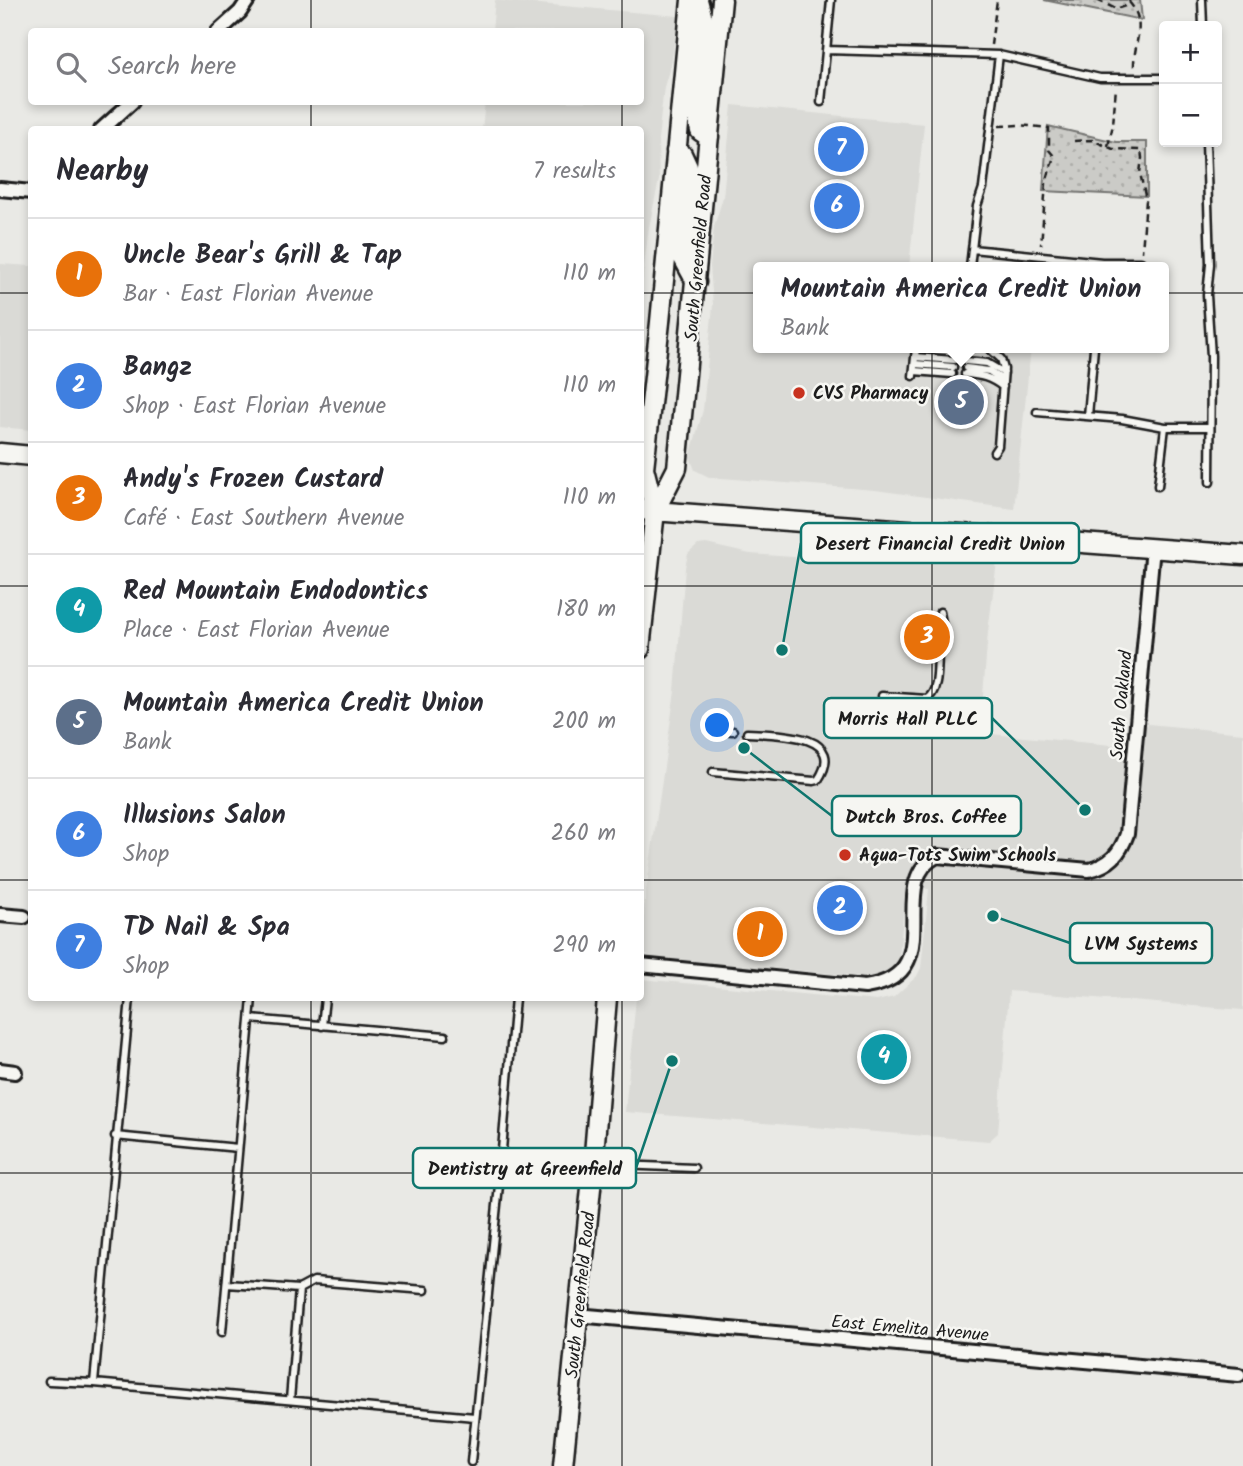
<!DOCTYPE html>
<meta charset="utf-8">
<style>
:root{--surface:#fff;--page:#f7f7f7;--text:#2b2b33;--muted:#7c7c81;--line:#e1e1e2;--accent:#1a73e8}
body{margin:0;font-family:Kalam,sans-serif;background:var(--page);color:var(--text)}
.controls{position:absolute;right:21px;top:21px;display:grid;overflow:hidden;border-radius:7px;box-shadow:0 4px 10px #0003}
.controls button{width:63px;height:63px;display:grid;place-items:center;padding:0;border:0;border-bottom:2px solid var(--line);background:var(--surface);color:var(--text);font:35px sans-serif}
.you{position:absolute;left:718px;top:726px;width:24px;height:24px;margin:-18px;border:5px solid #fff;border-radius:50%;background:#1a73e8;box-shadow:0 0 0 10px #1a73e833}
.badge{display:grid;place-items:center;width:46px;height:46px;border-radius:50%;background:var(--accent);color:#fff;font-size:23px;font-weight:700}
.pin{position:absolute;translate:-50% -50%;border:4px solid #fff;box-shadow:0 2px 7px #0006}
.popup{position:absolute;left:753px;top:262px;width:416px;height:91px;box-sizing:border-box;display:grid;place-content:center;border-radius:7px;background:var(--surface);filter:drop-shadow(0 2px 5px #0005);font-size:23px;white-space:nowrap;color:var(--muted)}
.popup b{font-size:26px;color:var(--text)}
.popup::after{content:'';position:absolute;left:50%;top:100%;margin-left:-14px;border:14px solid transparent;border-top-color:var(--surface)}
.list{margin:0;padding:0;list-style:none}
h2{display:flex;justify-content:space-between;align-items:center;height:91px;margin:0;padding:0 28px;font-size:30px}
h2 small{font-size:23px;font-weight:400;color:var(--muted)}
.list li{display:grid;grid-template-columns:46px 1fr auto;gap:21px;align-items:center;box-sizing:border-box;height:112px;padding:0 28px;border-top:2px solid var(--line)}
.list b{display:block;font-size:26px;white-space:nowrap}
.list p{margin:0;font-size:23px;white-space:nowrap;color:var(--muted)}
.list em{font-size:23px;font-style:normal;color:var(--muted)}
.icon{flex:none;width:38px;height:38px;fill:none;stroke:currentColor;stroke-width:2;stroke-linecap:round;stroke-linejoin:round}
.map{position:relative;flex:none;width:1243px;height:1466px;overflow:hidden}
.search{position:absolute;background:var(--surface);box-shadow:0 4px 10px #0003;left:28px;top:28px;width:616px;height:77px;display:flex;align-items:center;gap:18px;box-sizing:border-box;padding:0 24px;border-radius:7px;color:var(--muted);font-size:26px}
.panel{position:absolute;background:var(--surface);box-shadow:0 4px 10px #0003;left:28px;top:126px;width:616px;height:875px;border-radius:7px}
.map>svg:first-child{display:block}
.built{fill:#dadad6}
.green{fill:url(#green-dots);stroke:#747472;stroke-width:2}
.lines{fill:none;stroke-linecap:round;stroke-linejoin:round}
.service-casing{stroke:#1c1c1c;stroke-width:11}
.minor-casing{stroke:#1c1c1c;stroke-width:18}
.secondary-casing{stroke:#1c1c1c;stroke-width:23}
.path{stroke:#1c1c1c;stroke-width:2.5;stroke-dasharray:7 5;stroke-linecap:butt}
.service{stroke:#f6f6f2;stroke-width:6}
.minor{stroke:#f6f6f2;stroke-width:12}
.secondary{stroke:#f6f6f2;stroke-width:18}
.grid{fill:none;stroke:#1c1c1c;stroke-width:2;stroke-opacity:0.55}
.poi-dot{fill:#c8321e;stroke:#f6f6f2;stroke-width:2.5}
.labels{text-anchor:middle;stroke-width:5;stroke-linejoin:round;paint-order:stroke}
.street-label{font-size:18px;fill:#1c1c1c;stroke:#f6f6f2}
.poi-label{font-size:18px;font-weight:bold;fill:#1c1c1c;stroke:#f6f6f2;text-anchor:start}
.leader{fill:none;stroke:#0f766e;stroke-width:2.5}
.callout-dot{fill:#0f766e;stroke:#f6f6f2;stroke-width:2.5}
.callout{fill:#f6f6f2;stroke:#0f766e;stroke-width:2.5}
.callout-label{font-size:19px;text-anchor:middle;font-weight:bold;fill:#1c1c1c}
</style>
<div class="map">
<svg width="1243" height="1466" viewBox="0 0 1243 1466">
<defs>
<pattern id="green-dots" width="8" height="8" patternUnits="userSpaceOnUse" patternTransform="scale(1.75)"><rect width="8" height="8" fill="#cbcbc7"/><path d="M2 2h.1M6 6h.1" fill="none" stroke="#aeaeaa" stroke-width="1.8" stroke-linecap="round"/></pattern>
</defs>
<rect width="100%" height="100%" fill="#e9e9e5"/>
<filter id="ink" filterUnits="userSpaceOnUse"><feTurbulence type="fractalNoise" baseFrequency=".0143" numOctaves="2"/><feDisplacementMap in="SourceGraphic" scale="14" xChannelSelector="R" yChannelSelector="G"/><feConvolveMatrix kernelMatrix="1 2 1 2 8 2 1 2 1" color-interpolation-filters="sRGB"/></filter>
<g filter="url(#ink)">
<path class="built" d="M495 0 678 16 672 60 664 87 658 139 659 180 649 227 641 289 640 130 482 129 485 102H640V32L492 31Z
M732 105 924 124 909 267H758V348H1031L1014 509 875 490 709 477 695 470 690 457 703 410 713 305 710 266 714 227 723 197Z
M0 264 31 266V430L0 427Z
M706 544 750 554 835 560 877 557 997 561 988 632 980 733 1123 746 1148 724 1243 733V1010L1009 991 998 1133 989 1141 625 1112 636 998H640L641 979 877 1001 894 997 917 976 921 968 929 889 906 886 899 958 895 967 886 976 876 978 651 957 641 950 645 898 675 691 685 568 688 554 698 545Z"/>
<path class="green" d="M1044 0H1140L1142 20Z
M1048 126 1116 142H1147V196L1043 191Z"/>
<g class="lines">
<defs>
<path id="service" d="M1202 0 1203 26
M826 50 999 55 1100 78H1164
M821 102 831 0
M1206 142 1210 264 1207 295 1211 356 1210 482
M972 249 1102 262H1141
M970 267 977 206 983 188 999 55
M989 348 1001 359 1004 369 998 446 994 452
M915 357 954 360
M966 361 987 363 1004 373
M915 364 953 367
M966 368 989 371 1003 380
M914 371 952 374
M965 374C981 375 990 377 1003 387
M913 376 916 348
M1037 412 1122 419 1165 427H1210
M1088 416 1094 348
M1158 486 1165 427
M940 612 942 623
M882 696 927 699C939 691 937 669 938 655
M716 730 733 731
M713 772 814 781 818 780C849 733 776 734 747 733
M251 1019 445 1036
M322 1026 325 998
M115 1136 238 1148
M595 1164 694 1168
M227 1284 299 1289 314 1281 425 1290
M222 1332 252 998
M49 1381 94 1383 475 1417
M94 1383 130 998
M290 1400 299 1289
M471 1462 499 1185 515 998"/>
<path id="minor" d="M218 32 240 12 248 0
M101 130 132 102
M0 189 32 192
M0 915 24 917
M640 965 865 987C952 975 883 882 937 856L1089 870C1110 865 1120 854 1127 834L1153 547
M0 1070 15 1072
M577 1315 1239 1375"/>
<path id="secondary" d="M698 0 703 19 695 107 700 131 709 137
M676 151 682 154 688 167 683 258 696 282
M0 453 32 456
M640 510 1243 555
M655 511 644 468 660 322 691 0
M640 649 655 511 677 468 722 0
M563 1466 592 1178 607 998"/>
</defs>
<use href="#service" class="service-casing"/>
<use href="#minor" class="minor-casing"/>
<use href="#secondary" class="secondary-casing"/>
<path class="path" d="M1097 0 1116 9 1125 6 1130 0
M1129 2C1148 23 1133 43 1134 68
M991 45 997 0
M999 126 1019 125 1049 128V150L1054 156 1046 183 1041 245
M1074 141 1092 140 1113 149 1141 150 1142 158 1140 173 1146 200 1142 252
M1108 146 1113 125 1116 87"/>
<use href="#service" class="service"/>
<use href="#minor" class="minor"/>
<use href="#secondary" class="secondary"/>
</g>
</g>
<path class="grid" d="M311 0V32M622 0V32M932 0V1466M311 102V130M622 102V130M0 293H32M640 293H1243M0 586H32M640 586H1243M0 880H32M640 880H1243M311 998V1466M622 998V1466M0 1173H1243"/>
<g class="poi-dot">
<circle cx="799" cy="393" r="7"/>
<circle cx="845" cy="855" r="7"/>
</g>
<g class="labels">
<g class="street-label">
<text transform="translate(698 258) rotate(-85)" y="6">South Greenfield Road</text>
<text transform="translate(1121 705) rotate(-85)" y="6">South Oakland</text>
<text transform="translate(580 1295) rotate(-84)" y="6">South Greenfield Road</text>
<text transform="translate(910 1328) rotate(5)" y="6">East Emelita Avenue</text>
</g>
<g class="poi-label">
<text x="813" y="399">CVS Pharmacy</text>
<text x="859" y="861">Aqua-Tots Swim Schools</text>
</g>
</g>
<path class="leader" d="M782 650L801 543M1085 810L992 718M744 748L832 816M993 916L1070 943M672 1061L636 1168"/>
<g class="callout-dot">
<circle cx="782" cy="650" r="7"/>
<circle cx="1085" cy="810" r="7"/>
<circle cx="744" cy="748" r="7"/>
<circle cx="993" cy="916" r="7"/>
<circle cx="672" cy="1061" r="7"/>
</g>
<g class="callout">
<rect x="801" y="523" width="278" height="40" rx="7"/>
<rect x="824" y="698" width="168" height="40" rx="7"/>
<rect x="832" y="796" width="189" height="40" rx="7"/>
<rect x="1070" y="923" width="142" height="40" rx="7"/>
<rect x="413" y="1148" width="223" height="40" rx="7"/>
</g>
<g class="callout-label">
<text x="940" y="550">Desert Financial Credit Union</text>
<text x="908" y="725">Morris Hall PLLC</text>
<text x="926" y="823">Dutch Bros. Coffee</text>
<text x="1141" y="950">LVM Systems</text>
<text x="525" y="1175">Dentistry at Greenfield</text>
</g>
</svg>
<div class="controls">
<button>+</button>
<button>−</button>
</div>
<div class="you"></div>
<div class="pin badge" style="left:760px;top:934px;background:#e8710a">1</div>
<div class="pin badge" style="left:840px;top:908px;background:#3f7fe0">2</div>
<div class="pin badge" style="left:927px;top:637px;background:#e8710a">3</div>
<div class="pin badge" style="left:884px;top:1057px;background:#0f9aa8">4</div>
<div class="pin badge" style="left:961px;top:402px;background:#5c6f8a">5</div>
<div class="popup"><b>Mountain America Credit Union</b>Bank</div>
<div class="pin badge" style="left:837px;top:206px;background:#3f7fe0">6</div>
<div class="pin badge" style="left:841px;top:149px;background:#3f7fe0">7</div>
<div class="search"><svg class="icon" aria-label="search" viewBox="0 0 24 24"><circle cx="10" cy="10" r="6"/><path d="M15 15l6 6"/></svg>Search here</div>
<section class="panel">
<h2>Nearby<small>7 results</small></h2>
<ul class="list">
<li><span class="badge" style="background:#e8710a">1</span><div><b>Uncle Bear's Grill &amp; Tap</b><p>Bar · East Florian Avenue</p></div><em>110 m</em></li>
<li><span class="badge" style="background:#3f7fe0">2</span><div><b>Bangz</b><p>Shop · East Florian Avenue</p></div><em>110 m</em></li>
<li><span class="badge" style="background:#e8710a">3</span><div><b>Andy's Frozen Custard</b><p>Café · East Southern Avenue</p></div><em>110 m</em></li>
<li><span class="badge" style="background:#0f9aa8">4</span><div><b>Red Mountain Endodontics</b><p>Place · East Florian Avenue</p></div><em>180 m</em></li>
<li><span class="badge" style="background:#5c6f8a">5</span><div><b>Mountain America Credit Union</b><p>Bank</p></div><em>200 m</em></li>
<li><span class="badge" style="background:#3f7fe0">6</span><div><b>Illusions Salon</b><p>Shop</p></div><em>260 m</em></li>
<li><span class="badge" style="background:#3f7fe0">7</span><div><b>TD Nail &amp; Spa</b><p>Shop</p></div><em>290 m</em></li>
</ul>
</section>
</div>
